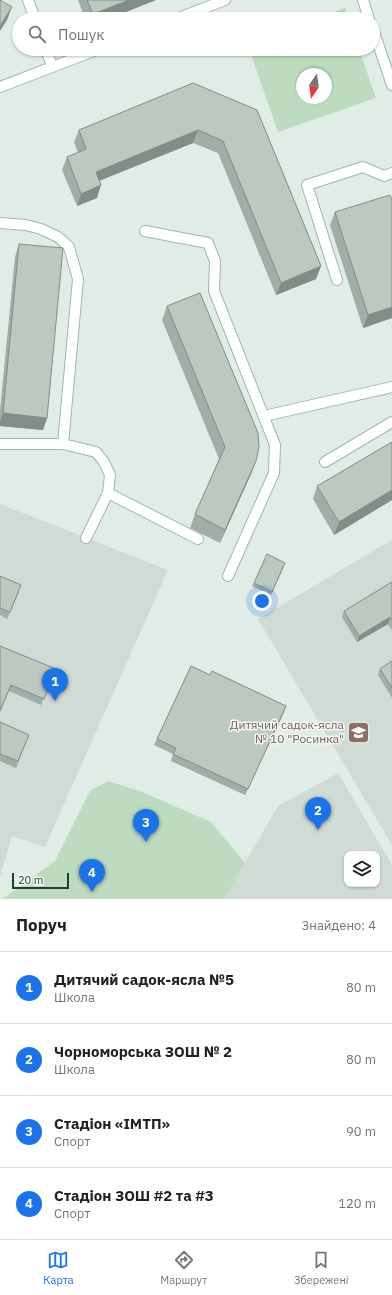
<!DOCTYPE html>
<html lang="uk">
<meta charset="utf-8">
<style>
:root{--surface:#fff;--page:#f6f6f6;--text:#202124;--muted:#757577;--line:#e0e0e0;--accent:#1a73e8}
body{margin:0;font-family:"IBM Plex Sans",sans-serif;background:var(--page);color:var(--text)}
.controls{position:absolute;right:12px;bottom:12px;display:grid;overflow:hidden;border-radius:8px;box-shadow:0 1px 3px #0004}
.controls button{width:36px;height:36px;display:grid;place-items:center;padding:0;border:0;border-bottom:1px solid var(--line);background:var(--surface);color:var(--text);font:20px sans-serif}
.compass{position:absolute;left:296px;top:68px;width:36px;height:36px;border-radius:50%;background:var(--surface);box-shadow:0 1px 3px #0004;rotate:193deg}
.scale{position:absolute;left:12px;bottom:10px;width:57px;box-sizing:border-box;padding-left:4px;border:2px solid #233c31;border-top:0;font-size:11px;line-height:14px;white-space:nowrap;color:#233c31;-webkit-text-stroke:3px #f3f8f5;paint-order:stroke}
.you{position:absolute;left:262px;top:601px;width:14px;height:14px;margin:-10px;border:3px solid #fff;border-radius:50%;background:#1a73e8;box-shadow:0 0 0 6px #1a73e833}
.badge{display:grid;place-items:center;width:26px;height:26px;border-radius:50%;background:var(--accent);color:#fff;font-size:13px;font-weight:700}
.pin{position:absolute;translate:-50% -33px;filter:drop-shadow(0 1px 2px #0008)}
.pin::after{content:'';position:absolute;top:21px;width:14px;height:12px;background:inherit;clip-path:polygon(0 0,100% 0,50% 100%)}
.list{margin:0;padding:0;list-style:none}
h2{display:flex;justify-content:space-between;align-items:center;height:52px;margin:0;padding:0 16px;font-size:17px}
h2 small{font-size:13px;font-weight:400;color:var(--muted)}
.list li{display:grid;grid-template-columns:26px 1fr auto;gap:12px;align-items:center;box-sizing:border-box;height:72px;padding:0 16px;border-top:1px solid var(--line)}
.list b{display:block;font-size:15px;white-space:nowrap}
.list p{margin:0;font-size:13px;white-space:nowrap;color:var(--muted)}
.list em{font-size:13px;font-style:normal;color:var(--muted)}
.icon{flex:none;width:22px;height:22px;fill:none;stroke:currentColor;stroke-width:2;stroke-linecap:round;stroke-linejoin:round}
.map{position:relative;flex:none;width:392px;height:899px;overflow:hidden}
.search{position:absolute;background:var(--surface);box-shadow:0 1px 3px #0004;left:12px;right:12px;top:12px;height:44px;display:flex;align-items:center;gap:10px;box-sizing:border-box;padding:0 14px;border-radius:22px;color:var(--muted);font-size:15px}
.sheet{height:340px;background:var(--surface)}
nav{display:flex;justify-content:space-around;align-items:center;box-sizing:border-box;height:56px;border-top:1px solid var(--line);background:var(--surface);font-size:11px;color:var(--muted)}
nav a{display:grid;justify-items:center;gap:2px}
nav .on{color:var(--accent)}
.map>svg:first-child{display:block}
.built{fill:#d1dbd5;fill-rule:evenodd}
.green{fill:#bddcbf;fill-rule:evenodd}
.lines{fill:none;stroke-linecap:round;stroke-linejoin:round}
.service-casing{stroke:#a5b4ac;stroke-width:12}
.service{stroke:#fff;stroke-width:10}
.wall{fill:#a1ada6}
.shaded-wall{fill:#838d87}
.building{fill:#bbc9c1;stroke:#838d87}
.labels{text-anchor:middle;stroke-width:3;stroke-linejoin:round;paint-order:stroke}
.education-label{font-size:12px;fill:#785e54;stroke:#f3f8f5;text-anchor:end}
</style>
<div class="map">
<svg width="392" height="899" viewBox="0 0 392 899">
<rect width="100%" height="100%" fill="#e2ece6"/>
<path class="built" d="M0 504 168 570 45 847 12 836 0 877Z
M392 540V845L258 619Z
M338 773 392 865V899H224L278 806ZM347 854H377V884H347Z"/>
<path class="green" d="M345 8 349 19H313Z
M249 49H359L376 98 278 132ZM302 74H326V98H302Z
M108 781 140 791 211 822 245 863 224 899H2L55 861 90 791Z"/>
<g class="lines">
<defs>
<path id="service" d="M28 0 35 19
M363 0 369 19
M176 19 225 0
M373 29 392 85
M46 49 52 67
M0 87 99 49
M0 223 26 225 41 229 58 237 69 247 78 279 63 444H0
M145 231 208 243 215 261 214 291 275 445 274 473 228 576
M337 280 307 185 363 167 384 176 392 173
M264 416 392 387
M63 444 96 452 104 462 110 475 108 493 86 538
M325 462 392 422
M108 493 198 539"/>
</defs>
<use href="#service" class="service-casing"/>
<use href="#service" class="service"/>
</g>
<path class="wall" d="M78 0H156L108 19H85Z
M257 110 321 266 316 279 276 295 218 153 193 143 99 181 97 198 77 206 62 170 67 157 78 153 74 142 79 130Z
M335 212 392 318 363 328 330 225Z
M19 244 47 418 43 430 0 426V410L15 257Z
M167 306 256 461 251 474 220 543 190 528 195 514 219 459 162 320Z
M392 442V500L334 535 313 499 317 486Z
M284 566 271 595 252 586 254 583Z
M0 576 19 592 7 619 0 615Z
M392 582V630L388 624 357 642 342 617 344 611Z
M0 646 56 669 41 705 9 691 0 712Z
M392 661V698L378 675 380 669Z
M284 712 245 795 171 761 173 754 154 745 157 739Z
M0 722 29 735 16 768 0 761Z"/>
<path class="shaded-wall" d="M129 0H156L108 19H91L93 14Z
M12 7 7 20 0 31V26Z
M198 130 193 143 91 184 96 172Z
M101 185 97 198 77 206 81 194Z
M321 266 316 279 276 295 281 283Z
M392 307V318L363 328 368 315Z
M3 413 47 418 43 430 0 426V422Z
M256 461 251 474 220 543 225 530Z
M392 490V500L334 535 339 522Z
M390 617 388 624 357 642 359 636Z
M286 706 284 712 245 795 248 789Z"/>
<path class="building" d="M0 0 12 7 0 26Z
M87 0H129L93 14Z
M193 83 257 110 321 266 281 283 223 141 198 130 96 172 101 185 81 194 67 157 86 149 79 130Z
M390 195 392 200V307L368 315 335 212Z
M19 244 63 248 47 418 3 413Z
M200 293 258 433 259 447 256 461 225 530 195 514 225 447 167 306Z
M392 442V490L339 522 317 486Z
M267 554 285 563 272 592 254 583Z
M0 576 21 585 10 612 0 608Z
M392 582V620L390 617 359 636 344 611Z
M0 646 56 669 44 699 11 685 0 711Z
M392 661V688L380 669Z
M191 666 210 675 212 671 286 706 248 789 173 754 176 748 157 739Z
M0 722 29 735 18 761 0 754Z"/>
<defs>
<symbol id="school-square" viewBox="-11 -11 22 22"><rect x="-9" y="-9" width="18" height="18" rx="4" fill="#8d6e63" stroke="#f3f8f5"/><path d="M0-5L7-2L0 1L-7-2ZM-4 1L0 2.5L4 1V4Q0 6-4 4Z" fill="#fff"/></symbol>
</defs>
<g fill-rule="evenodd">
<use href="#school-square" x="346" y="720" width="25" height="25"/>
</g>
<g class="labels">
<g class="education-label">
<text x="344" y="729">Дитячий садок-ясла<tspan x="344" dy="14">№ 10 "Росинка"</tspan></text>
</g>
</g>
</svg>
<div class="controls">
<button><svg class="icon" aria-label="layers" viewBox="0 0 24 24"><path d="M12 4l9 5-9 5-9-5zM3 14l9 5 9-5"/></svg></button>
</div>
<svg class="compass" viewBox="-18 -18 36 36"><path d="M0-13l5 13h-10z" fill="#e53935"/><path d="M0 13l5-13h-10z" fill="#757577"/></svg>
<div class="scale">20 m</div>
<div class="you"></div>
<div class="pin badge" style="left:55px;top:701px">1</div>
<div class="pin badge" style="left:318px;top:830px">2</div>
<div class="pin badge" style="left:146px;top:842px">3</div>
<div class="pin badge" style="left:92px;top:892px">4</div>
<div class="search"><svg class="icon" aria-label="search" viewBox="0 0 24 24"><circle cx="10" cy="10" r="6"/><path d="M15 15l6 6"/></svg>Пошук</div>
</div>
<section class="sheet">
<h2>Поруч<small>Знайдено: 4</small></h2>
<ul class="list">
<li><span class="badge">1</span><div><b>Дитячий садок-ясла №5</b><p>Школа</p></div><em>80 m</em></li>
<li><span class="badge">2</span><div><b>Чорноморська ЗОШ № 2</b><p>Школа</p></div><em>80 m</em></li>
<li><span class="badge">3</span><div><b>Стадіон «ІМТП»</b><p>Спорт</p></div><em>90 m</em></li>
<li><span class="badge">4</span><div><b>Стадіон ЗОШ #2 та #3</b><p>Спорт</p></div><em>120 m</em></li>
</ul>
</section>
<nav>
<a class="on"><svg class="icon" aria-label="map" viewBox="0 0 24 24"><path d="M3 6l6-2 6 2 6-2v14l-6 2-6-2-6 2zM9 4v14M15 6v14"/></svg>Карта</a>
<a><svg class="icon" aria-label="directions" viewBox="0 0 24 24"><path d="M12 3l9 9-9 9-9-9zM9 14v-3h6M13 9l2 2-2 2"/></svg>Маршрут</a>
<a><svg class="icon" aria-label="saved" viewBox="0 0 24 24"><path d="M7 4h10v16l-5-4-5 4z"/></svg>Збережені</a>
</nav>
